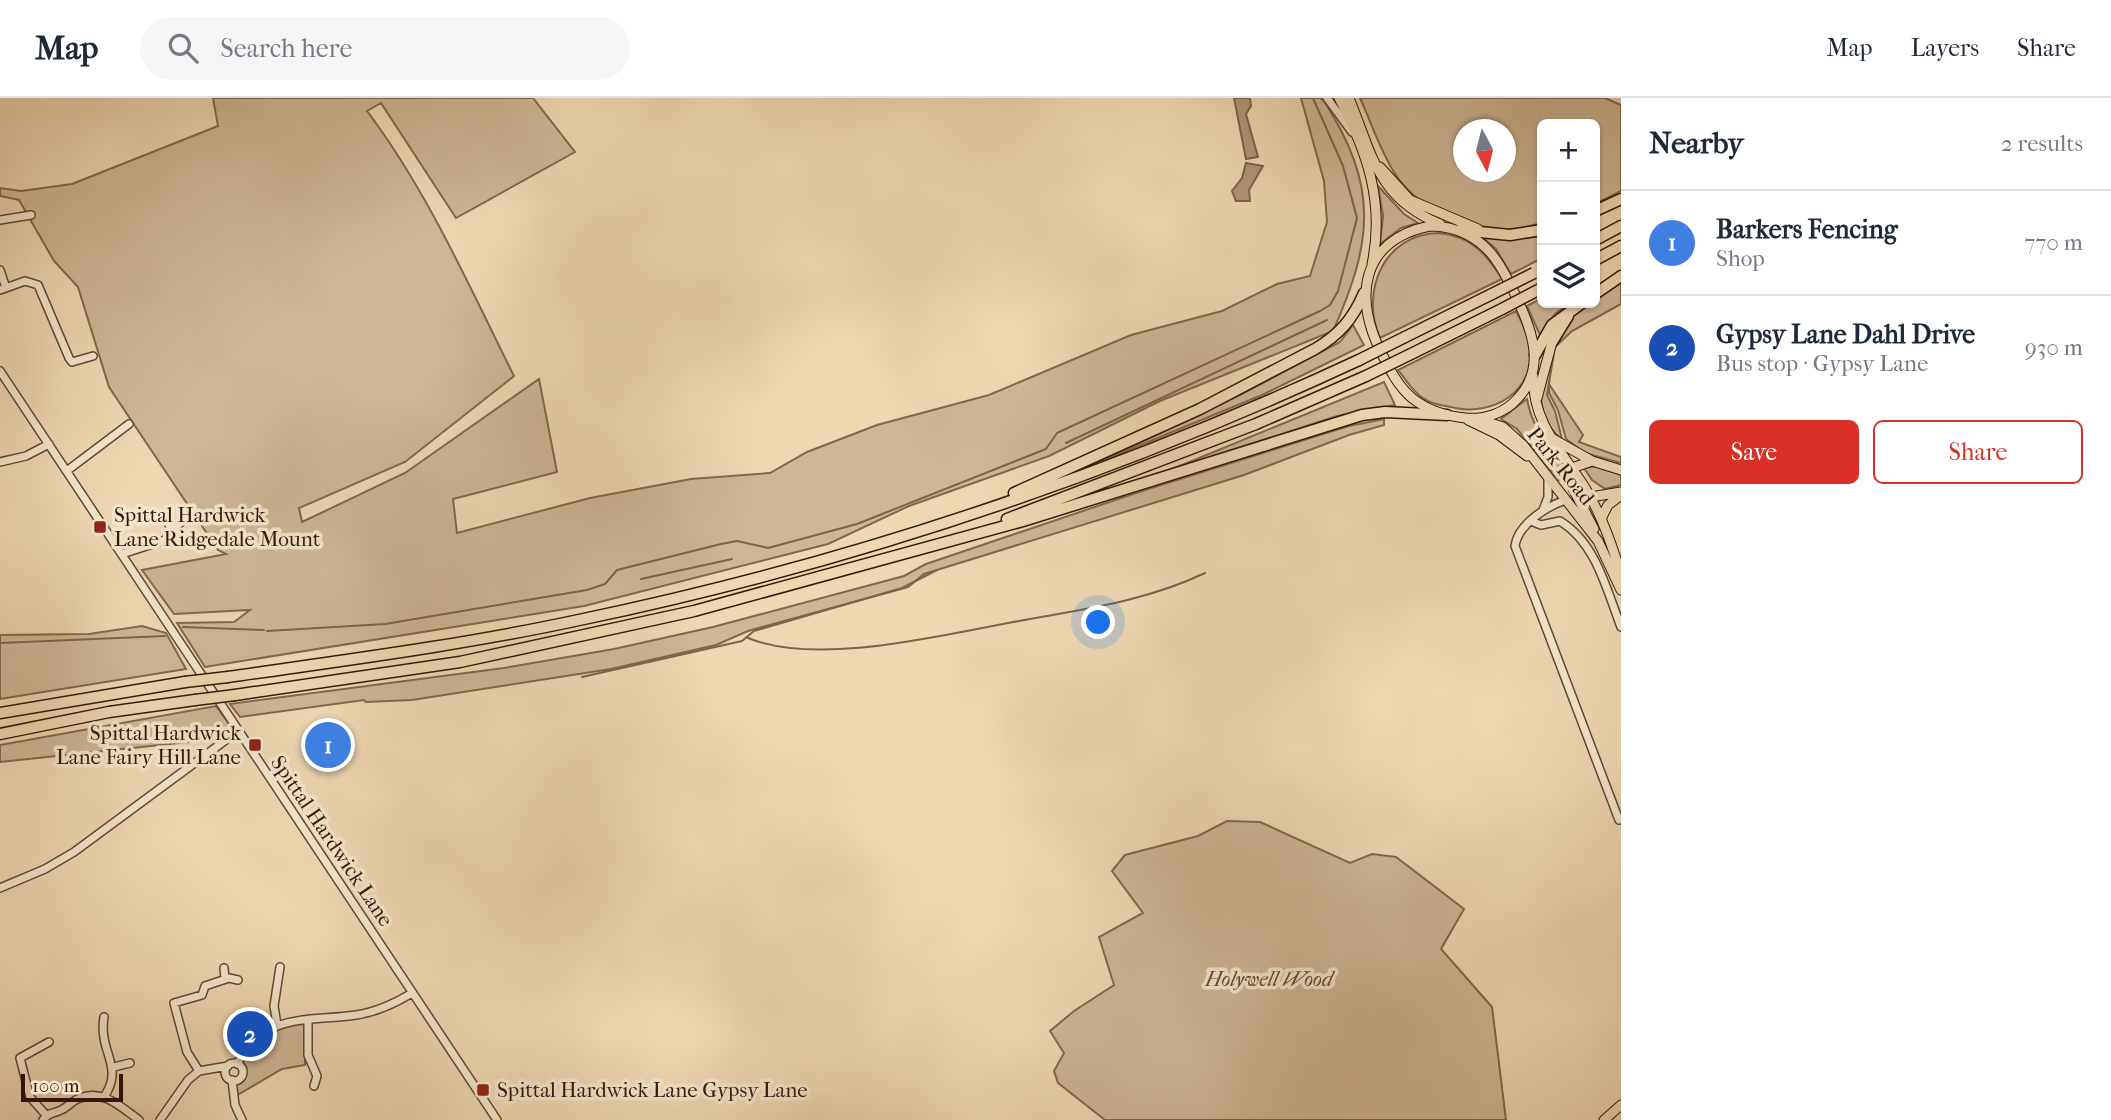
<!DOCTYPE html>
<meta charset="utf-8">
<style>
:root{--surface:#fff;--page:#f6f6f7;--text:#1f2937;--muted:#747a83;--line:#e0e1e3;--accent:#d93025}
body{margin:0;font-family:"IM FELL French Canon",serif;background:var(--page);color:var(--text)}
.controls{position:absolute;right:21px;top:21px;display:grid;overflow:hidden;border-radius:10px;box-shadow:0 2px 5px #0004}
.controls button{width:63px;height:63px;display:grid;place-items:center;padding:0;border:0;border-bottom:2px solid var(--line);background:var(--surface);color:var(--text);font:35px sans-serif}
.compass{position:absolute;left:1453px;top:21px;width:63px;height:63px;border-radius:50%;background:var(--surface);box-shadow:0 2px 5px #0004;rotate:173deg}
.scale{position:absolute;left:21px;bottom:18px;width:102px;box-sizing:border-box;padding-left:7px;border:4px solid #33180a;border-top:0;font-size:19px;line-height:24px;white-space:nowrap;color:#33180a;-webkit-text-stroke:5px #f3e6cd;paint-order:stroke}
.you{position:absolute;left:1099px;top:525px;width:24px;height:24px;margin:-18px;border:5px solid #fff;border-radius:50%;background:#1a73e8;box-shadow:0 0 0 10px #1a73e833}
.badge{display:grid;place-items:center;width:46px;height:46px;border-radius:50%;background:var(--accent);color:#fff;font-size:23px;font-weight:700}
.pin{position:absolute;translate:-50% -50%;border:4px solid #fff;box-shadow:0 2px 7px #0006}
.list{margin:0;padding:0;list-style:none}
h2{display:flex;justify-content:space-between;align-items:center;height:91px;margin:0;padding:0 28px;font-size:30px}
h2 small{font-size:23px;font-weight:400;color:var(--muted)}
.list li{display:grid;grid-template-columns:46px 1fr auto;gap:21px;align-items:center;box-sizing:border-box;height:105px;padding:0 28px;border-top:2px solid var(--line)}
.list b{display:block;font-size:26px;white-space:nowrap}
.list p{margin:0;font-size:23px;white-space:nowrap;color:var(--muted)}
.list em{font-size:23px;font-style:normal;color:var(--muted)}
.actions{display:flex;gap:14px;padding:21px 28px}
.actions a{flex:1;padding:16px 0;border:2px solid var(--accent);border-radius:10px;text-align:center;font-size:24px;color:var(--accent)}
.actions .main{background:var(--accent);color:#fff}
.icon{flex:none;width:38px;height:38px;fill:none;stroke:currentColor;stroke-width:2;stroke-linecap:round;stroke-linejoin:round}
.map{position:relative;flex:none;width:1621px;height:1022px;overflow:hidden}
header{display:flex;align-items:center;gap:42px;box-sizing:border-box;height:98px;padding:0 35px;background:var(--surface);border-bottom:2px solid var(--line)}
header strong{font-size:33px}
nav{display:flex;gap:38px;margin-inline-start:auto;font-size:24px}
.search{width:490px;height:63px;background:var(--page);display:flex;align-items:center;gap:18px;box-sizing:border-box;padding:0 24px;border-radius:38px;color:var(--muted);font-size:26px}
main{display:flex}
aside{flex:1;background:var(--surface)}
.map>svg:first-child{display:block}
.green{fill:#cdb795;stroke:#806850;stroke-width:2;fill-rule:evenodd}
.water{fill:#ae9779;stroke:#7d644d;stroke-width:2}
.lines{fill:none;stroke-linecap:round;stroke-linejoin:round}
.stream{stroke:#7d644d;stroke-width:2}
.minor-casing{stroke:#624834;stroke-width:10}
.major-casing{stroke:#33180a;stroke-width:11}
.highway-casing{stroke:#33180a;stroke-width:13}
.minor{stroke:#f3e6cd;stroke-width:7}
.major{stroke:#edd8b2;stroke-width:9}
.highway{stroke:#edd8b2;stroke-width:10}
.highway-bridge-casing{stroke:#33180a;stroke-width:13;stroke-linecap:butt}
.highway-bridge{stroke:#edd8b2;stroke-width:10}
.poi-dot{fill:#8f2418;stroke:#f3e6cd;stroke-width:2.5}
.labels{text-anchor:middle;stroke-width:7;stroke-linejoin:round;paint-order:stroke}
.street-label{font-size:21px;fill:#33180a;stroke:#f3e6cd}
.poi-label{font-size:21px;fill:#33180a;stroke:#f3e6cd;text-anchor:start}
.park-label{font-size:21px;font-style:italic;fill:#614834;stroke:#f3e6cd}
</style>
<header>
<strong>Map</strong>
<div class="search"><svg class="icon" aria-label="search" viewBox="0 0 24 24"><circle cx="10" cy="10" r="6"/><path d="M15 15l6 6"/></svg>Search here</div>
<nav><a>Map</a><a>Layers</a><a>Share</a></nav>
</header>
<main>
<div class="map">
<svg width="1621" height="1022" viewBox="0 0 1621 1022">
<rect width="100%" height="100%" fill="#edd8b2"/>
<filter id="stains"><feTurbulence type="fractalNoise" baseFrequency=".00286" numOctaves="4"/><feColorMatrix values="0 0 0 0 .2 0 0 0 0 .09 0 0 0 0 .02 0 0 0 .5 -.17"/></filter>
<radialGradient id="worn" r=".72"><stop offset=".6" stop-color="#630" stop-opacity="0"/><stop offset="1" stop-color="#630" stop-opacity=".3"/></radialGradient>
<path class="green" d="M213 0H533L575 54 456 120 381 5 367 13C428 94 469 188 514 278L405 364 299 410 302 424 405 375 539 281 557 374 453 401 457 435 590 400 691 381 770 375 807 354 877 327 989 297 1131 237 1222 213 1277 186 1310 178 1327 124 1324 83 1301 0H1320L1324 3C1379 89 1373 143 1333 233L1160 303 1049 358 909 408 828 446 584 508 205 569 177 525 234 524 250 512 174 516 142 472 226 456 218 452 109 289 78 189 54 163 19 102 0 98V90L21 93 72 86 218 28Z
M1360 0H1605L1621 7V93L1595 106V26H1542V125C1532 127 1521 131 1510 131 1468 133 1416 110 1394 74 1380 52 1371 24 1360 0ZM1464 32H1506V74H1464Z
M1378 88 1404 116 1418 125 1401 130 1380 146 1383 118Z
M1542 134V160L1511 176 1496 151 1481 138Z
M1439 135C1470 138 1486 155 1502 181L1380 240C1360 194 1383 136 1439 135Z
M1621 183V206L1572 233 1555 249 1547 297 1555 313 1562 341C1523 314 1545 245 1573 218 1588 204 1604 194 1621 183Z
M1542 200V205H1570L1555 216 1540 237 1527 208Z
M1516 213C1522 225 1528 236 1530 249 1536 293 1493 318 1455 310 1446 308 1436 307 1428 303 1415 297 1407 283 1398 272Z
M1353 227 1364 247 1262 297 1097 365 1238 298 1340 244Z
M1384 284 1395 307 1337 318 1165 374Z
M1549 286 1583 337 1579 344 1621 359V365L1585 355 1566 341 1558 312 1549 295Z
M1527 301C1532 330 1547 347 1566 369L1559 382 1517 331 1501 321Z
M1384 321V327L1349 337 1244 377 924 476 908 489 748 533 716 547 611 571 412 602 366 604 364 602 240 619 230 606 504 570 614 551 713 529 904 478 926 466 1142 393 1349 328Z
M1597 368 1621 375V387L1605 391 1592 382 1584 370Z
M142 528 166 535 186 571 0 601V537L89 536Z
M216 608 234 633 217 641 0 664V647Z
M1227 723 1260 724 1350 765 1372 756 1396 759 1464 811 1441 851 1492 909 1506 1022H1105L1058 985 1054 973 1064 955 1050 933 1074 913 1114 887 1099 839 1143 815 1112 773 1125 757 1198 738Z
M305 922V967L282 971 234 999V983L243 974 237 966 269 931Z"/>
<path class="water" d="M1234 0H1250L1251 8 1246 16 1258 59 1246 61Z
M1246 65 1263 68 1249 92 1250 103H1236L1232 93 1242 80Z"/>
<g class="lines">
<path class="stream" d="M1066 345 1327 222
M641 481 732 461
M183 529 264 532
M267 533 385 526 587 492 605 486 617 472 721 446 737 443 768 450 857 426 1046 351 1057 335 1320 213 1330 207 1338 193 1357 120 1343 68 1313 0
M748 540C816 568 938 538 1008 525 1076 512 1142 505 1205 475
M0 545 165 538
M582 579 742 543 754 533 902 490 937 472"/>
<defs>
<path id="minor" d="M1327 0 1352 34
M0 122 31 117
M0 172 6 190
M0 192 25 183 38 187 69 260 72 264 93 258
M0 273 497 1022
M0 364 26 358 49 346
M68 372 129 326
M1566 402C1547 408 1518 426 1515 448L1619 722
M1543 412 1548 399V380
M1531 423 1541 427 1560 423C1596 445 1606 490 1621 529
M169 427 180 437
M122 456 165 442 181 424
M0 790 45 771 74 754 238 633
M224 870 225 881
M104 919C98 955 125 968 104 999
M308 922V957L317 978 314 988
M277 927 274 908 280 869
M225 974a9 9 0 1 1 18 0a9 9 0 1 1-18 0Z
M237 966C265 914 306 924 356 917 377 914 394 906 412 895
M114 969 130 965
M199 973 187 954 174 905 202 897 205 888 229 880 238 882
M232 982 235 1007 242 1022
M46 1017 30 999 20 960 49 944
M43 1022C48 1014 54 1016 61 1012 68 1009 73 1002 80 1000 103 991 121 1009 139 1022
M160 1022 188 982 199 973 228 968"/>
<path id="major" d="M1339 0C1367 54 1385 104 1372 166
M1349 0C1373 58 1377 100 1440 126
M1380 69 1410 102 1478 131
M1430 128C1449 128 1464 133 1479 144 1495 156 1504 174 1513 192 1529 226 1549 267 1518 300 1505 315 1485 322 1465 320 1446 318 1427 312 1412 300 1398 288 1390 272 1382 256 1353 201 1360 142 1430 128Z
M1533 278C1533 325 1560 351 1584 388 1601 415 1612 446 1621 477
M1537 300 1552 244
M1468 322 1499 337 1527 358
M1481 322 1503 329 1523 347 1598 443 1621 492
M1553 341 1592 363 1621 372
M1592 363 1572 370 1568 381 1594 431
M1585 400 1621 394
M1601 421 1608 407 1621 397
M1604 1022 1621 1007"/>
<path id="highway" d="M1595 113 1621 101
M1460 132 1510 137 1542 132
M1595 142 1621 128
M1595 162 1621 148
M1595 196 1621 178
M1405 239 1492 196
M1552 244 1568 218
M1411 256 1502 211
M1535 257 1552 227 1582 205
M1014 395 1200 311 1315 251C1339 237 1353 221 1364 195
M1007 421 1256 326 1366 278
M228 579C346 562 463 547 579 522 848 466 1110 378 1359 262
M235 597 460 564 694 513 1023 423 1362 317 1385 314 1447 317
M0 615 185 584
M0 636 109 614 195 602"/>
</defs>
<use href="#minor" class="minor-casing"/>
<use href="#major" class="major-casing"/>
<use href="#highway" class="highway-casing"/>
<use href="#minor" class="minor"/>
<use href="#major" class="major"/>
<use href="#highway" class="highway"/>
<defs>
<path id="highway-bridge" d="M1492 196 1534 175
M1502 211 1542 190
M1359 262 1405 239
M1366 278 1411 256
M185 584 228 579
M195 602 235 597"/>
</defs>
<use href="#highway-bridge" class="highway-bridge-casing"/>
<use href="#highway-bridge" class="highway-bridge"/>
</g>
<g class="poi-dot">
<rect x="93" y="422" width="14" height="14" rx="3.5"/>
<rect x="248" y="640" width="14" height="14" rx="3.5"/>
<rect x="476" y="985" width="14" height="14" rx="3.5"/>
</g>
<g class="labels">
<g class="street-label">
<text transform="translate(1561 368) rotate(51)" y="7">Park Road</text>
<text transform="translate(332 743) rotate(56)" y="7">Spittal Hardwick Lane</text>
</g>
<g class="poi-label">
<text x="114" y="424">Spittal Hardwick<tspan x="114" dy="24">Lane Ridgedale Mount</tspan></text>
<text x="241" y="642" text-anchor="end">Spittal Hardwick<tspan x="241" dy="24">Lane Fairy Hill Lane</tspan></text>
<text x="497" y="999">Spittal Hardwick Lane Gypsy Lane</text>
</g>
<g class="park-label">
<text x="1269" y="888">Holywell Wood</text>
</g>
</g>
<rect width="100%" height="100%" filter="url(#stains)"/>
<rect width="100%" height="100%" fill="url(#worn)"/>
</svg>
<div class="controls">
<button>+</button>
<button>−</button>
<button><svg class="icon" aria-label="layers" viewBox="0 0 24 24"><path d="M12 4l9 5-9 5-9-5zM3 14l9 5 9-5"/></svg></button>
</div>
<svg class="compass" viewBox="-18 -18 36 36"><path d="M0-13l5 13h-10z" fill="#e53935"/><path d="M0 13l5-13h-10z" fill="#747a83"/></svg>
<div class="scale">100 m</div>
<div class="you"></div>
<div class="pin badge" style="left:328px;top:647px;background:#3f7fe0">1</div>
<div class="pin badge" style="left:250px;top:936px;background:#1a4fb4">2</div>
</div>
<aside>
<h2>Nearby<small>2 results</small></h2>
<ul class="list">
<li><span class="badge" style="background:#3f7fe0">1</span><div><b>Barkers Fencing</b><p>Shop</p></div><em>770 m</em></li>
<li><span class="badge" style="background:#1a4fb4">2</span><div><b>Gypsy Lane Dahl Drive</b><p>Bus stop · Gypsy Lane</p></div><em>930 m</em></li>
</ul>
<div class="actions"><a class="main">Save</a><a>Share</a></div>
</aside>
</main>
